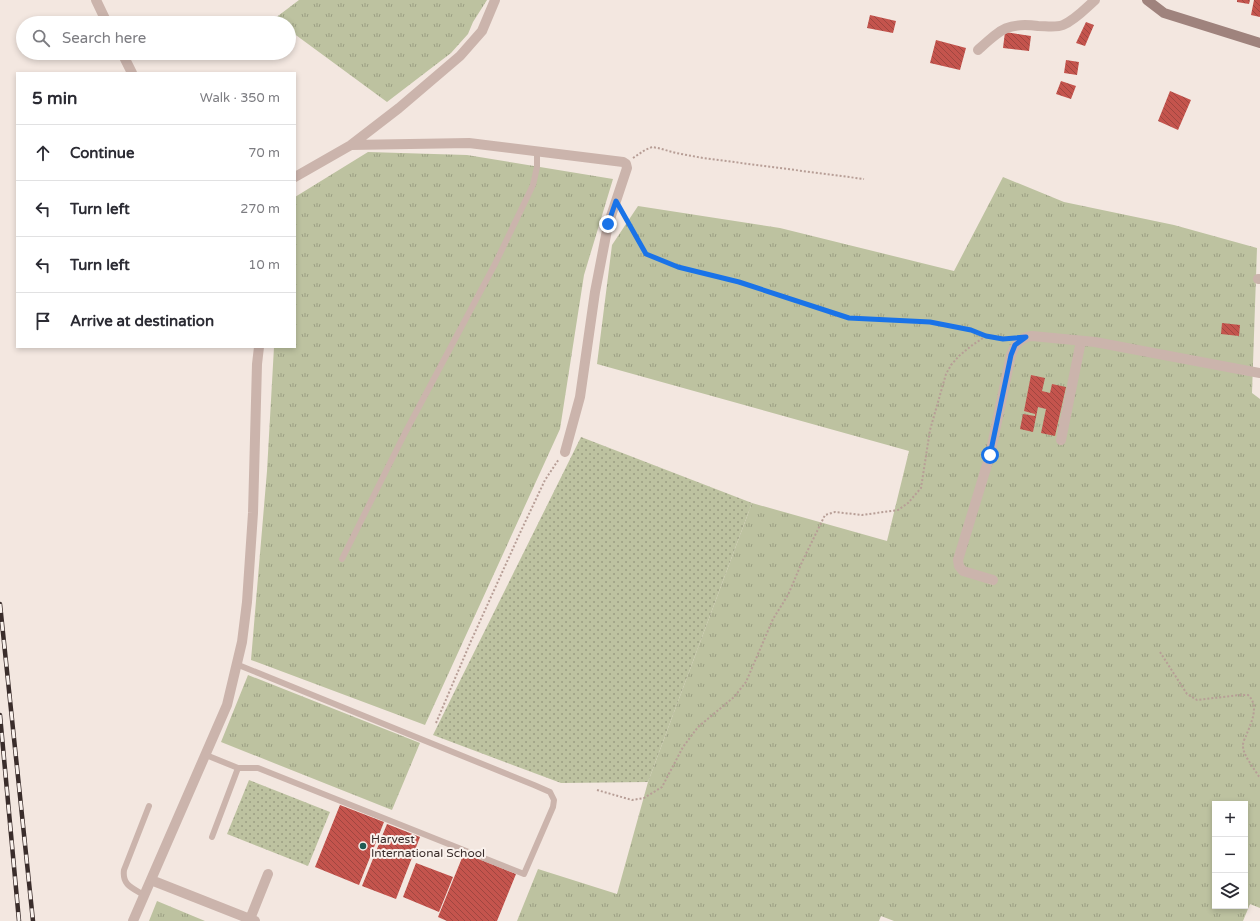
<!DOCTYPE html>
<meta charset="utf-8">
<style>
:root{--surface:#fff;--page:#f2f2f3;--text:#2b2b33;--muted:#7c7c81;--line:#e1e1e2}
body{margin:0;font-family:"Varela Round",sans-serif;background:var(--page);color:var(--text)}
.controls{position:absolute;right:12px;bottom:12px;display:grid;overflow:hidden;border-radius:0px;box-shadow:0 2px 6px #0003}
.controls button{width:36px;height:36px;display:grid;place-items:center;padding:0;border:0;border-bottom:1px solid var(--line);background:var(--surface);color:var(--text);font:20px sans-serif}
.stop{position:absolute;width:12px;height:12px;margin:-9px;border:3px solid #1a73e8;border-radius:50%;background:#fff}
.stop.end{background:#1a73e8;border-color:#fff;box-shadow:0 1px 4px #0008}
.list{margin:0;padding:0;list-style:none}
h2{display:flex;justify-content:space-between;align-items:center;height:52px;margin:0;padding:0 16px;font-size:17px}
h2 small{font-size:13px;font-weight:400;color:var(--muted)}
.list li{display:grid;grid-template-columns:26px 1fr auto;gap:12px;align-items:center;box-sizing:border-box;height:56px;padding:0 16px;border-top:1px solid var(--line)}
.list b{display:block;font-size:15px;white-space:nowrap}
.list em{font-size:13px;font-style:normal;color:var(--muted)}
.icon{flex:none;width:22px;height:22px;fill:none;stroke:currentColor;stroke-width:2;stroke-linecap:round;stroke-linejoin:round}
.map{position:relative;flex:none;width:1260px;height:921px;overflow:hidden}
.search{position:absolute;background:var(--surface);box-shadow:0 2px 6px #0003;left:16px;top:16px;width:280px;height:44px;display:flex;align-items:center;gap:10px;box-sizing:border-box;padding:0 14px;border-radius:22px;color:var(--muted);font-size:15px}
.panel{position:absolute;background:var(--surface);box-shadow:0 2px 6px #0003;left:16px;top:72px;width:280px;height:276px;border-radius:0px}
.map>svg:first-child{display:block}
.grass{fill:url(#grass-tufts);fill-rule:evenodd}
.park{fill:url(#park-dots)}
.building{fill:url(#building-back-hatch)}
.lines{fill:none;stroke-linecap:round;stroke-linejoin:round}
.path{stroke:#b79e96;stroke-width:2;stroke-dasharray:2 2;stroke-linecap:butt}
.lane{stroke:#cbb4ac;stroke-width:6}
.street{stroke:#cbb4ac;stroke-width:10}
.secondary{stroke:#9f837d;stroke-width:10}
.rail-casing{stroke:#3a2d2b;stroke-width:4.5}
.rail{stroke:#faf2ed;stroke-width:3;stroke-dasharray:9;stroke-linecap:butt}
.route{stroke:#1a73e8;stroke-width:5}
.poi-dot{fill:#205b54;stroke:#faf2ed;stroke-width:1.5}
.labels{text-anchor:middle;stroke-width:4;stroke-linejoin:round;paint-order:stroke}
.poi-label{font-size:12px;fill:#3a2d2b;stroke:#faf2ed;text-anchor:start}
</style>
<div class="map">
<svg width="1260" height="921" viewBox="0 0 1260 921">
<defs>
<pattern id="grass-tufts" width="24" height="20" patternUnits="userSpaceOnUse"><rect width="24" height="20" fill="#bdc2a0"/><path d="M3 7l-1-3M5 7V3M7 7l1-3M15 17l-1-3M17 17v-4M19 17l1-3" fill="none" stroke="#9b9e83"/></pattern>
<pattern id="park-dots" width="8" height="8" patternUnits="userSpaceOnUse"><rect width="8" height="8" fill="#bdc2a0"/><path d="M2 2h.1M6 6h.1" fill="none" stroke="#9b9e83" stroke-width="1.8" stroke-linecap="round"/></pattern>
<pattern id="building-back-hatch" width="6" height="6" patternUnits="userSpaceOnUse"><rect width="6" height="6" fill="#c4544d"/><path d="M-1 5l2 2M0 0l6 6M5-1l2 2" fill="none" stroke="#a04640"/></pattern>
</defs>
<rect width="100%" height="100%" fill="#f3e7e0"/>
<path class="grass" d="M299 0H487L473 22 468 34 451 53 387 102 289 30V23H279L274 19Z
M368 152 467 155 613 179 584 275 560 429 425 725 251 660 267 471 274 347H295V197Z
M1003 177 1064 202 1174 225 1257 248 1252 393 1260 399V908L1250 904 1243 921H894L881 916 879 921H517L538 869 617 894 648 782 752 503 887 541 909 451 597 364 612 245 638 206 780 228 954 271ZM1215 804H1245V906H1215Z
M248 675 420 743 392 810 221 742Z
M157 901 205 921H149Z"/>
<path class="park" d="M581 437 752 503 648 782 561 783 433 735Z
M249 780 330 812 308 866 227 834Z"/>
<path class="building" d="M1237 0H1250L1249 4 1237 2Z
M1254 0H1260V17L1251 15Z
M870 15 896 21 893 33 867 28Z
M1086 22 1094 25 1085 46 1076 43Z
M1005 32 1031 36 1029 51 1003 48Z
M936 40 966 48 960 70 930 63Z
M1066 60 1079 62 1077 75 1064 73Z
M1061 81 1076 86 1071 99 1056 94Z
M1170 91 1191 100 1178 130 1158 121Z
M1222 323 1240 325 1239 336 1221 334Z
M1031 375 1045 378 1042 391 1050 393 1052 384 1066 387 1055 436 1041 433 1046 409 1038 407 1033 432 1020 429 1023 414 1035 416V414L1024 411Z
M340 805 384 822 359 885 315 867Z
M387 824 420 837 396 899 362 886Z
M464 853 516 874 497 921H447L438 917Z
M416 863 453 877 439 912 403 897Z"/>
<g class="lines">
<path class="path" d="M633 158 645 150 652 147 658 148 676 153 703 158 864 179
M623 213 646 254 678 267 739 282 849 318 930 322 971 330 986 336 1008 338
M1160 652 1187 694 1197 700 1240 695H1248C1260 706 1251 723 1246 736 1245 738 1243 742 1243 745 1242 754 1255 770 1260 778
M436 723 471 641 520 533 545 480 559 459
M597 790 632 800 644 798 662 787 683 747 698 727 734 697 746 682 773 619 788 595 802 562 825 515 835 512 862 515 898 510 908 503 921 488 930 430 946 374 951 365 959 356 971 346 986 336"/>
<path class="lane" d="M342 559 405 433 495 264 533 185 537 167V151
M206 755 238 768H258L524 874 553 807 554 800 550 792 534 785 236 664
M212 837 238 768
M144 895C132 888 122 885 124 870L149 806"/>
<path class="street" d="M96 0 107 23
M978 50C1000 30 1007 22 1038 26 1046 26 1056 28 1063 25 1075 20 1085 9 1095 0
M122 53 132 73
M351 145 469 143 623 162 626 164 627 168 608 225 595 292 580 397 565 452
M295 177 351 145 399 108 460 56 482 31 495 0
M1258 279H1260
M1061 440 1081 341
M993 580 963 571 959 566 958 560 990 455 1011 355C1015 345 1020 337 1032 336L1095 342 1260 373
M151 880 255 921
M250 919 268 874
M133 921 227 705 242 642 247 602 253 513 257 364 259 347"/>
<path class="secondary" d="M1147 0 1164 13 1260 43"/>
<defs>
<path id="rail" d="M0 604 33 921
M0 715 19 921"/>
</defs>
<use href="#rail" class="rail-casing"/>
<use href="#rail" class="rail"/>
</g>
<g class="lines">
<path class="route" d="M608 224 616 201 646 254 678 267 739 282 849 318 930 322 971 330 986 336 1003 339 1026 337 1015 345 1011 355 990 455"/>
</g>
<circle class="poi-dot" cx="363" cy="846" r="4"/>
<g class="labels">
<g class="poi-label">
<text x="371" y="843">Harvest<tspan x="371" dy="14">International School</tspan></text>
</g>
</g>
</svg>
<div class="controls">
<button>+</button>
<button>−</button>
<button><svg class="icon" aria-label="layers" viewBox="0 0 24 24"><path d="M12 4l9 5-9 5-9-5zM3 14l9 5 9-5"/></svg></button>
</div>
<div class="stop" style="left:990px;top:455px"></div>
<div class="stop end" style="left:608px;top:224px"></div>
<div class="search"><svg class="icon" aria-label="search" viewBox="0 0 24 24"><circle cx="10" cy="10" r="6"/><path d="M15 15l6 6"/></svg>Search here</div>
<section class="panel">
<h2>5 min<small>Walk · 350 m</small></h2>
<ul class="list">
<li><svg class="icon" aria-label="ahead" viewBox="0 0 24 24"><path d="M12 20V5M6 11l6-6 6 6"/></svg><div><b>Continue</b></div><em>70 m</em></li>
<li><svg class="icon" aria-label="left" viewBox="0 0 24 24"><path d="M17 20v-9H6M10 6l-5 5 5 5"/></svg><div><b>Turn left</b></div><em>270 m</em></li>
<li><svg class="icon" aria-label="left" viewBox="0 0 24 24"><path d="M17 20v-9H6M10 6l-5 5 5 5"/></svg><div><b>Turn left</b></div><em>10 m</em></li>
<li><svg class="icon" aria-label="arrive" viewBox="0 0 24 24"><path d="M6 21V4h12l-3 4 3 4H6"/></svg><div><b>Arrive at destination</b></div></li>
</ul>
</section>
</div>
